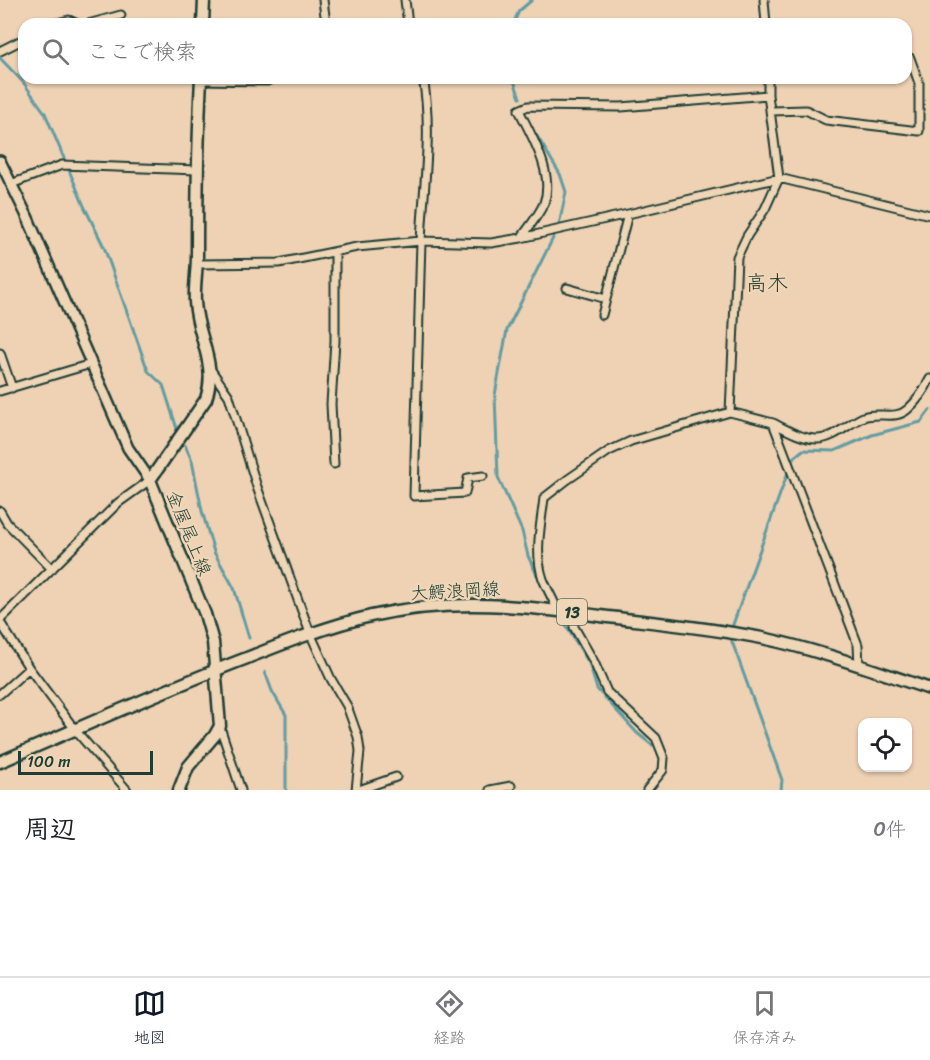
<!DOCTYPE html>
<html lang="ja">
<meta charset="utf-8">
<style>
:root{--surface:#fff;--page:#f6f6f6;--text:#202124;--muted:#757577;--line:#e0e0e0;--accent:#111827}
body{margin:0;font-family:Sriracha,"Klee One",sans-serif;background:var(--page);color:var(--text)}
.controls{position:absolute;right:18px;bottom:18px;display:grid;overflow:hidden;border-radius:12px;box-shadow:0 2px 4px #0004}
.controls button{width:54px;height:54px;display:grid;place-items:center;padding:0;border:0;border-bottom:2px solid var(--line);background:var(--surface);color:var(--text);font:30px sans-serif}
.scale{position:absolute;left:18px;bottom:15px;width:135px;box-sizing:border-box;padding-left:6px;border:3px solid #1f3d34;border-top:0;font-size:16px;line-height:21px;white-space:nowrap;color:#1f3d34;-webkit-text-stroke:4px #eed6b6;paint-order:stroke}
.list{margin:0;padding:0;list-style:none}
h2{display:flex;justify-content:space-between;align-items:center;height:78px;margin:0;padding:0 24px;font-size:26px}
h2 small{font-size:20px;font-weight:400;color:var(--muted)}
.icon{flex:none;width:33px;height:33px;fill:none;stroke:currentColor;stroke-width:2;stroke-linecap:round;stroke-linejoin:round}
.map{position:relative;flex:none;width:930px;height:790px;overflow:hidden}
.search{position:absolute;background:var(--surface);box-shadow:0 2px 4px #0004;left:18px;right:18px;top:18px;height:66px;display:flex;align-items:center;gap:15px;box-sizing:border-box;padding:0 21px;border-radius:18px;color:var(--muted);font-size:22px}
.sheet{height:186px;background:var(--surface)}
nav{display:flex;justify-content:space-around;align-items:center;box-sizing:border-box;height:84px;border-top:2px solid var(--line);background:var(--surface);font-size:16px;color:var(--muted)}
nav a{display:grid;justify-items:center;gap:3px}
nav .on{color:var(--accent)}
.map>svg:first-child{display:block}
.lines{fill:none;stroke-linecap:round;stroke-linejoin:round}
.stream{stroke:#629da2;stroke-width:3}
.minor-casing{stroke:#1f3d34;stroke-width:11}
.tertiary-casing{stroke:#1f3d34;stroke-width:14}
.secondary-casing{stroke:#1f3d34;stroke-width:15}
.primary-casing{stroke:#1f3d34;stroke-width:15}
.minor{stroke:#eed6b6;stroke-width:7}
.tertiary{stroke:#eed6b6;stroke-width:9}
.secondary{stroke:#eed6b6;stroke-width:10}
.primary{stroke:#eed6b6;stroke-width:10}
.labels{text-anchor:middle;stroke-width:5;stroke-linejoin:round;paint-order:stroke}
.shield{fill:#eed6b6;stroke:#5d6b5b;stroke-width:1.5}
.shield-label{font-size:16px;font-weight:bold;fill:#1f3d34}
.street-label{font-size:18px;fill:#1f3d34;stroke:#eed6b6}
.quarter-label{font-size:21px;fill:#1f3d34;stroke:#eed6b6}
</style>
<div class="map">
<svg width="930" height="790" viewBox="0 0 930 790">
<rect width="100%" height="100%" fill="#efd1b4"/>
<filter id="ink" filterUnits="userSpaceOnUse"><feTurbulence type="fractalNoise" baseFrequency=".0167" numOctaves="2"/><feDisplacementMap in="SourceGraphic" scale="12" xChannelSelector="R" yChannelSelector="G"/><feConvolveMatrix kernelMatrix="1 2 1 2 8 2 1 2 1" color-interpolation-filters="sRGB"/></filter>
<g filter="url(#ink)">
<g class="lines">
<path class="stream" d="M513 24 519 11 532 0
M0 58 23 82 45 113 84 206 104 247 148 371 163 385 178 432
M513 78 520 98
M537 136 560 174 566 192 559 225
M185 445 192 461 202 511 214 552 234 588 249 638
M547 596 528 556 522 531 498 477 495 395 507 330 554 236
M563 621 589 663 597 689 637 733 652 745
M731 630 793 458 803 450 834 451 872 435 921 422 930 410
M730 636 782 780 781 790
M265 672 272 691 286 715V790"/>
<defs>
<path id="minor" d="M323 0 326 24
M405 0 408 24
M764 0 766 24
M53 24 69 20 78 24
M88 24 121 15
M0 51 24 39
M423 78C433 132 423 189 421 243 418 327 417 411 414 496L465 493 468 478 483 476
M201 80 267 81 273 78
M771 111 806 110 826 120 919 131V83L910 58
M11 184 62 165 197 170
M521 238C529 227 539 215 544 203 555 173 531 136 519 110L528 106 621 107 768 95
M197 264 279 263 357 247 421 241 491 243 521 238 628 214 779 178 930 215
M567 288 606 299
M602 315 628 214
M0 353 12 388
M211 370 229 396 257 487 310 633 331 679 347 706 358 737 360 751 356 790
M0 391 91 364
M730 412 737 257 747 236 765 209 779 178 768 95V78
M773 423C785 429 802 439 817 439 834 439 849 423 863 417 879 411 895 421 908 409 917 401 925 389 930 379
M334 464 331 404 335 341V252
M0 511 7 523 52 569
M557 609C553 599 547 589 543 579 534 553 541 525 544 498L567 480 609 451 631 441 730 412 773 423 858 645 859 666
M573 612 574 627 594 662 607 692 656 738 664 758 663 770 647 790
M0 620 118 503 150 480
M0 622 29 668 76 731 127 790
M0 694 29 668
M220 727 241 790
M359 790 396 777
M490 790 511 786"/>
<path id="tertiary" d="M0 161 27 216 128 448 150 480"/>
<path id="secondary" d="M203 24 204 0
M179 790 188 767 215 735 220 726 213 642 205 614 150 480 206 399C218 364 197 337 195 302 194 287 197 271 197 256 197 197 198 137 201 78"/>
<path id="primary" d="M0 762C82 727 163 690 247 658 287 642 328 626 371 616 454 597 525 606 608 617 659 623 711 628 762 638 819 650 875 671 930 689"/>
</defs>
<use href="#minor" class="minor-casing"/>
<use href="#tertiary" class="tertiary-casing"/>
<use href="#secondary" class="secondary-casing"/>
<use href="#primary" class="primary-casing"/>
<use href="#minor" class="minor"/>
<use href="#tertiary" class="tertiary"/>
<use href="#secondary" class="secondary"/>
<use href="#primary" class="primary"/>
</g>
</g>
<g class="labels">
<rect class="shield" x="557" y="599" width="30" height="26" rx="4.5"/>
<g class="shield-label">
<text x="572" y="618">13</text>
</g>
<g class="street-label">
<text transform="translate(189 533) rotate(68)" y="6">金屋尾上線</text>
<text transform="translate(455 591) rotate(-3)" y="6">大鰐浪岡線</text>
</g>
<g class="quarter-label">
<text x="767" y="290">高木</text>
</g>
</g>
</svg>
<div class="controls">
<button><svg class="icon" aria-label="locate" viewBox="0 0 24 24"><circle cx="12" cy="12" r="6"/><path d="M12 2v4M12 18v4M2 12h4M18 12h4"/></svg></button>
</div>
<div class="scale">100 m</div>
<div class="search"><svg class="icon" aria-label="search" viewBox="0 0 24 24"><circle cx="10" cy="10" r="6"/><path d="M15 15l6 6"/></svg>ここで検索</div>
</div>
<section class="sheet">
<h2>周辺<small>0件</small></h2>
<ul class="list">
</ul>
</section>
<nav>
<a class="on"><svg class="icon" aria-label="map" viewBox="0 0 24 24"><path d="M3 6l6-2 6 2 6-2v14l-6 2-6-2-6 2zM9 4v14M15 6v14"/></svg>地図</a>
<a><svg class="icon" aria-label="directions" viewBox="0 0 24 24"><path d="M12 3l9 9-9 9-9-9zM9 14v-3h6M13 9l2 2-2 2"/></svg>経路</a>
<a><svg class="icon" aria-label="saved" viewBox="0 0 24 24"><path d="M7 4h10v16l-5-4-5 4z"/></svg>保存済み</a>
</nav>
